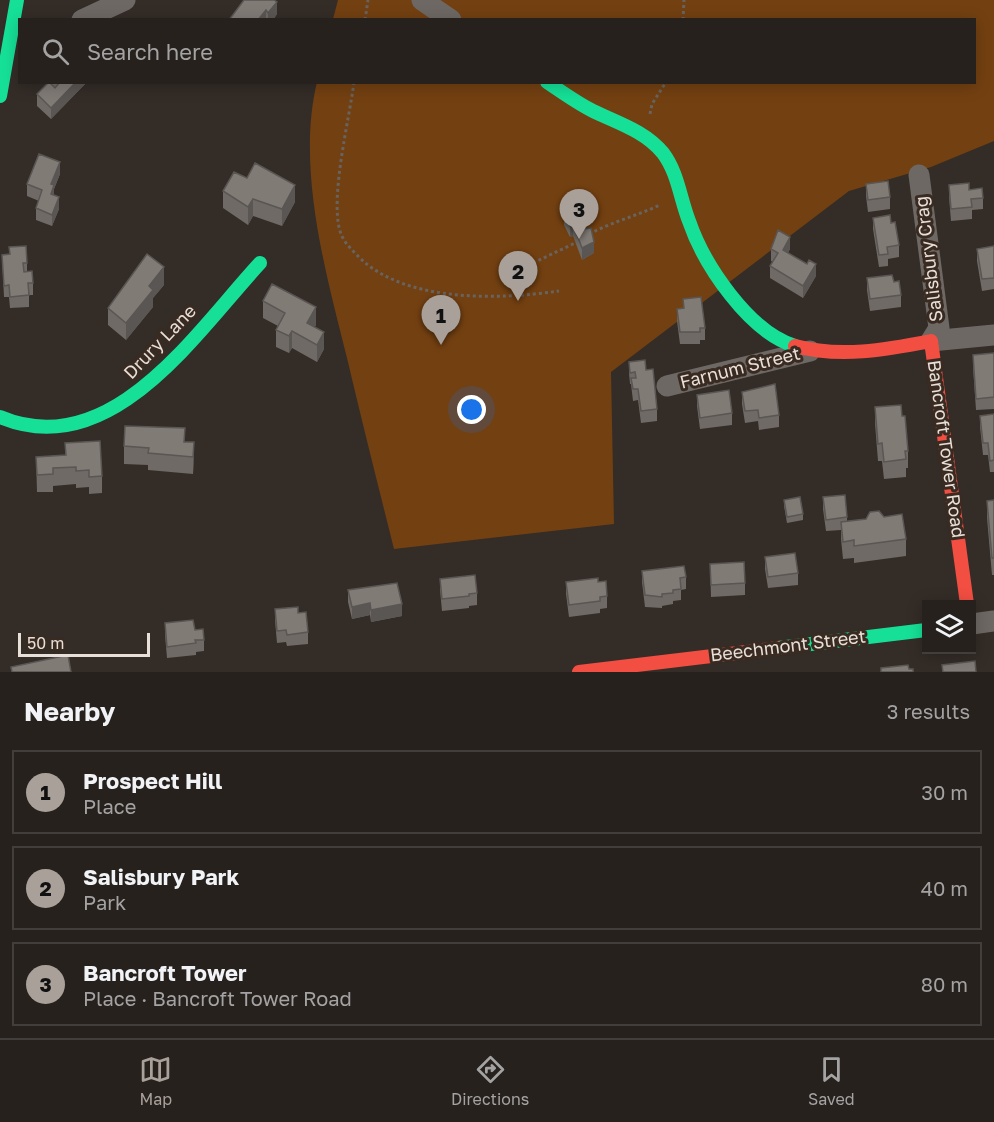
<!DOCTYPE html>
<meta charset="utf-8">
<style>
:root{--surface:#26211d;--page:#322e2a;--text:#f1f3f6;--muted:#a4a3a4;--line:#423e3b;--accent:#a9a09a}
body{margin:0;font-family:"Golos Text",sans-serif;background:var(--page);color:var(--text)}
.controls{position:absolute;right:18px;bottom:18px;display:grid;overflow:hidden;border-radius:0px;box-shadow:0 3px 15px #0003}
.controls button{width:54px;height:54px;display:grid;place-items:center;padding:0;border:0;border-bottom:2px solid var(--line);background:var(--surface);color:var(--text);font:30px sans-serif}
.scale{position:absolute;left:18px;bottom:15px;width:132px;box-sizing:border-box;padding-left:6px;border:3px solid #e8dfd8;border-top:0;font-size:16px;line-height:21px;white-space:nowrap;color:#e8dfd8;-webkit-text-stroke:4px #392b21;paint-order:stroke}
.you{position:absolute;left:472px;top:410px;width:21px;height:21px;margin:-15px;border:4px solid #fff;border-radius:50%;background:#1a73e8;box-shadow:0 0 0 9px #1a73e833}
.badge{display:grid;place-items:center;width:39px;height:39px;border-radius:50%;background:var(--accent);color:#111;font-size:20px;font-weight:700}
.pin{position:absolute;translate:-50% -50px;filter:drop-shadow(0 2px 3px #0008)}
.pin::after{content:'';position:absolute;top:32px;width:21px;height:18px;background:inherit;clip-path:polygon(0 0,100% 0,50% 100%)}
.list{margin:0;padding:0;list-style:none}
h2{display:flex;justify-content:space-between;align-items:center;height:78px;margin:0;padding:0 24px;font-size:26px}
h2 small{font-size:20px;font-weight:400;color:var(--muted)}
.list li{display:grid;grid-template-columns:39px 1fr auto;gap:18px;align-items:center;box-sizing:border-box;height:84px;margin:0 12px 12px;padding:0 12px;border:2px solid var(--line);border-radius:0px}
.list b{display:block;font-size:22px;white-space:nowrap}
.list p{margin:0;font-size:20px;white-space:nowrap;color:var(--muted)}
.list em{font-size:20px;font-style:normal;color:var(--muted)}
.icon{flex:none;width:33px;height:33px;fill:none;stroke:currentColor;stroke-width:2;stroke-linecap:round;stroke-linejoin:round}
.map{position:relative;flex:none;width:994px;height:672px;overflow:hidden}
.search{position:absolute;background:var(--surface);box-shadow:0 3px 15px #0003;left:18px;right:18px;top:18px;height:66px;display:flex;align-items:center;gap:15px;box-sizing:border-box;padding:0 21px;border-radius:0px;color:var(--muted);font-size:22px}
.sheet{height:366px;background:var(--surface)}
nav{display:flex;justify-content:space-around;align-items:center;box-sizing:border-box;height:84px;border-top:2px solid var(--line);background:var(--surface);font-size:16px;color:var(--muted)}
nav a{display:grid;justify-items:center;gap:3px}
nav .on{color:var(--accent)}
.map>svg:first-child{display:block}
.green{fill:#734011}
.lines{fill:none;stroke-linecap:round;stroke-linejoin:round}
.path{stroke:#69635f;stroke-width:3;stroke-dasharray:3 3;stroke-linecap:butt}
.street{stroke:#6e6864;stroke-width:21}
.fast{stroke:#16e098;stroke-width:14}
.jam{stroke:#f24e42;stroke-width:14}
.wall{fill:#6f6a65}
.shaded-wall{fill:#5a5653}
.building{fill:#817b76;stroke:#5a5653;stroke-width:1.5}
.labels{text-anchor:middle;stroke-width:6;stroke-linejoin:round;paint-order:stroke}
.street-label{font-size:18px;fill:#e8dfd8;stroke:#392b21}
</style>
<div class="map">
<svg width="994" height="672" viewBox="0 0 994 672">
<rect width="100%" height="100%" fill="#332c27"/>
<path class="green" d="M338 0H994V141L931 167 849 191 611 372 614 524 394 549C378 485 362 422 347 358 326 274 296 168 317 82H974V20L333 19Z"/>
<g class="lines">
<path class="path" d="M365 20 368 0
M683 20 684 0
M354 82C349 121 330 196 340 231 343 241 349 247 356 254 401 303 497 300 559 291
M650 114 652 104 666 82
M589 234C612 222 636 216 660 205
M533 263 575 243"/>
<path class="street" d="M422 0 451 20
M82 20 125 0
M919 175 939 328 931 341
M931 341 994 335
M667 386 810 351
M972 624 994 621"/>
<path class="fast" d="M547 82C562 92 577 103 593 111 618 123 645 131 663 153 678 173 680 198 689 221 704 265 749 332 795 346
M0 96 17 0
M0 417C111 464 196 332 260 263
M778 648 926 630"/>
<path class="jam" d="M795 346C840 358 885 350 931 341L967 604
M579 672 778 648"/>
</g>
<path class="wall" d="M244 0 277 14 273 20H229Z
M51 82H87L51 119 37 106V94L51 84Z
M60 174 54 189V196L59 209 52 226 36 220V208L39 201 27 196V184Z
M866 184 890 197V209L868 212 866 196Z
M949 185 969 190 983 198V209L972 210V219L951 221 949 197Z
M223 191 295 202 282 226 253 216 248 225 223 208Z
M564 214 584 219V229L594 253 582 260 573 236 570 237 564 225Z
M873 218 891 223 899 245V257L888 259V266L879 267 873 229Z
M994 246V289L982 291 977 261V249Z
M9 247 27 263V272L33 283V295H29V307L10 308 9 297H4L2 255 9 254Z
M771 249H790L788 253 816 276 803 298 770 278V266L773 262 771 261Z
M867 278 901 295V307L870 311 867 290Z
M164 285 153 298V307L126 340 108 325V308Z
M683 299 705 328V340H700V344H680L677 321V309L683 308Z
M263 301 316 325 314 327 324 349 317 362 292 348 289 353 276 347V330L278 326 263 318Z
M994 353V409L976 410 973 367V355Z
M629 362 646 370 657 409V421L641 423 638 400 633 401 631 384H630L629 373Z
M742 392 779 415V427L759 430 758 421 745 423 742 404Z
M697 395 732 413V425L700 429 697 406Z
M875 407 902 416 908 451V468H906V477L884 479 882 461H878L875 424Z
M994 414V472H990L988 455H983L980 427V416Z
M185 442H194L193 474 148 470V465L124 464V446Z
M65 443 102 476V493L89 494V487L76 488V484L53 486V492H37L36 457 65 455Z
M823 497 847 517V521L884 517 906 539V556L854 563V558L843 559 841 539V530L826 531 823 509Z
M784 500 803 514V520L787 523 784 506Z
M994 500V575H992L987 518V501Z
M765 557 798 573V585L768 588 765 569Z
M710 564 745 583V595L711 597Z
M642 571 686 577V589L681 590V600L673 601V604L662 606V608L645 607 642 582Z
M440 579 477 593V605L469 606V608L442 611 440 590Z
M566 582H598L607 596V608L600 609V613L569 617 566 594Z
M348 590 402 616 371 622 370 615 352 619 348 602Z
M275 609 298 613 308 632V644L287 646 286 642 277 643 275 621Z
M165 623 195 630 204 640V651L196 652V655L167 658 165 635Z"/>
<path class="shaded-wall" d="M277 2V14L273 20H268V13Z
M266 10V20H258Z
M76 82H87L51 119V108Z
M60 162V174L54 189V197L51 206V184Z
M295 185V202L282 226V209Z
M59 197V209L52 226V215Z
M253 199V216L248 225V207Z
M573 224V236L570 237V226Z
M790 237V249L783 261V250Z
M594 242V253L582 260V248Z
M816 264V276L803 298V286Z
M164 267V285L153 298V307L126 340V323L149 286Z
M316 307V325L307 340V323Z
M292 331V348L289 353V336Z
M324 332V349L317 362V345Z
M194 442V460L193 474V457Z
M370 603V615L352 619V607Z
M402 604V616L371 622V610Z"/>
<path class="building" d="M244 0H274L277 2 268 13 266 10 258 20H229Z
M49 82 55 88 60 82H76L51 108 37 94Z
M39 154 60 162 51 184 54 185 51 194 59 197 52 215 36 208 42 190 27 184Z
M255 163 295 185 282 209 253 199 248 207 223 191 234 172 247 178Z
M888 181 890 197 868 200 866 184Z
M969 183V190L982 188 983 198 971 199 972 207 951 209 949 185Z
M578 207 584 219 580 221 584 229 591 228 594 242 582 248 573 224 570 226 564 214Z
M890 215 891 223 895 222 899 245 887 247 888 254 879 255 873 218Z
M778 230 790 237 783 250 807 264 809 260 816 264 803 286 770 266 778 253 771 249Z
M26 246 27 263H23L24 272 32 271 33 283H28L29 295 10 297 9 285 4 286 2 255 10 254 9 247Z
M994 246V278L982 279 977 249Z
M147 254 164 267 149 286 153 290 126 323 108 308Z
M892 275 894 282 899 281 901 295 870 299 867 278Z
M272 284 316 307 307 323 324 332 317 345 292 331 289 336 276 330 285 313 263 301Z
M701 297 705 328H700V332H680L677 309 684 308 683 299Z
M994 353V397L976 399 973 355Z
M645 360 646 370 653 369 657 409 641 411 638 389H633L631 378H636L635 372 630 373 629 362Z
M775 384 779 415 759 418 758 410 745 411 742 392Z
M729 390 732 413 700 418 697 395Z
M901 405 902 416H905L908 451H905L906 459 884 462 882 443 878 444 875 407Z
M994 414V460L990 461 988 443H983L980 416Z
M125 426 185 428 184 442H194L193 457 148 453 149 448 124 446Z
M100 441 102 476 89 477V470L76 471V467L53 468V474L37 475 36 457 66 455 65 443Z
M845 495 847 517 826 520 823 497Z
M800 497 803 514 787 517 784 500Z
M994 500V558H992L987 501Z
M879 511 884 517 902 514 906 539 854 546V540L843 542 841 522 866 519 870 512Z
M795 553 798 573 768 577 765 557Z
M744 562 745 583 711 585 710 564Z
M684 566 686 577 680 578 681 589 673 590V593L662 594V597L645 595 642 571Z
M475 575 477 593 469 594V596L442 599 440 579Z
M598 578V582L606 581 607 596 600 597V601L569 605 566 582Z
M397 583 402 604 371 610 370 603 352 607 348 590Z
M298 607V613L306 612 308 632 287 635 286 630 277 631 275 609Z
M193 620 195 630 203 629 204 640H195L196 643 167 647 165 623Z
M68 655 71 672H12L11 667Z
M975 661 976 672H943L942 665Z
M908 665 909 669H913V672H881V668Z"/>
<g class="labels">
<g class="street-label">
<text transform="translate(929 259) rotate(-97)" y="6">Salisbury Crag</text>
<text transform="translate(160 342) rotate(-46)" y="6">Drury Lane</text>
<text transform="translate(740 368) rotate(-14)" y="6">Farnum Street</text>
<text transform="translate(946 449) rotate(82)" y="6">Bancroft Tower Road</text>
<text transform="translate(788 646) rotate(-7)" y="6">Beechmont Street</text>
</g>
</g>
</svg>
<div class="controls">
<button><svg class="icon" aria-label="layers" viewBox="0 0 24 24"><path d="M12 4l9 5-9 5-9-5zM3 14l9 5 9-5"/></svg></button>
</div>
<div class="scale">50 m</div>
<div class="you"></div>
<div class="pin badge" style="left:441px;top:345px">1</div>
<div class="pin badge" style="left:518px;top:301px">2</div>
<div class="pin badge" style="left:579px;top:239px">3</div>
<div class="search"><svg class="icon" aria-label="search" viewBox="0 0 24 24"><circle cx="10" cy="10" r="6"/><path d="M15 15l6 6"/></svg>Search here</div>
</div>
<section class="sheet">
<h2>Nearby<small>3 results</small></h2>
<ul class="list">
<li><span class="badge">1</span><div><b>Prospect Hill</b><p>Place</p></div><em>30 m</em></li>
<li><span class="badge">2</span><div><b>Salisbury Park</b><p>Park</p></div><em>40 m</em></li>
<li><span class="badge">3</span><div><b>Bancroft Tower</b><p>Place · Bancroft Tower Road</p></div><em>80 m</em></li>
</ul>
</section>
<nav>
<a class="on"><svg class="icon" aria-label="map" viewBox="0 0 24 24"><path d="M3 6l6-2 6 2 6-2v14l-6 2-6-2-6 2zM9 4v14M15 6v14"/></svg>Map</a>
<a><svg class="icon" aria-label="directions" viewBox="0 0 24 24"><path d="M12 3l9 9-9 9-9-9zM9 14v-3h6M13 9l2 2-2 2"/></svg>Directions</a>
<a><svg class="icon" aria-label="saved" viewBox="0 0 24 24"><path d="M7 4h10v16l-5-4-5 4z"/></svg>Saved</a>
</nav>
